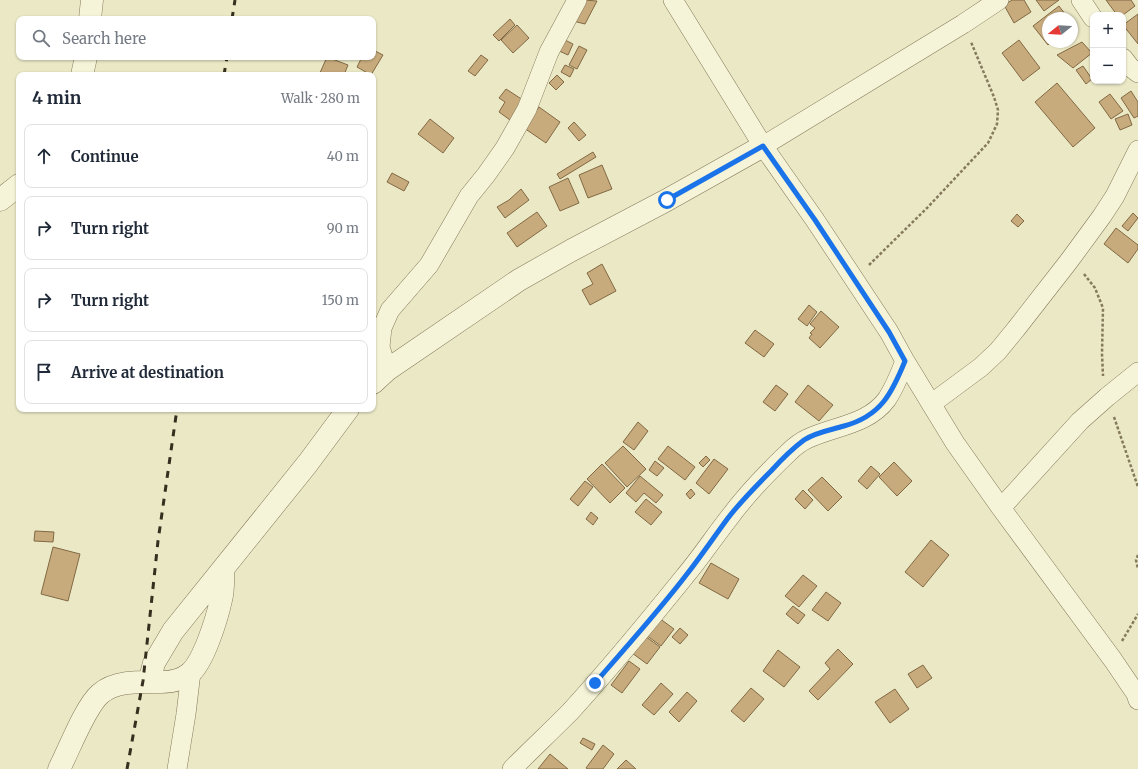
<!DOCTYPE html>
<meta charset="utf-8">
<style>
:root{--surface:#fff;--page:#f2f2f3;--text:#1f2937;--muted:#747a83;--line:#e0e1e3}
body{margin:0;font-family:Merriweather,serif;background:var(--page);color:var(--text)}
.controls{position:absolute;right:12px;top:12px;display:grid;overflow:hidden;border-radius:8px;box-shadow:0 1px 3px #0004}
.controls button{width:36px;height:36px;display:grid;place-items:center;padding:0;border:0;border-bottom:1px solid var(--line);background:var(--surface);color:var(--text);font:20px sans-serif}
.compass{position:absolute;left:1042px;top:12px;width:36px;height:36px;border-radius:50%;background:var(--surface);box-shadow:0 1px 3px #0004;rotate:252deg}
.stop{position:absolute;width:12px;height:12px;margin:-9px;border:3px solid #1a73e8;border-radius:50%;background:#fff}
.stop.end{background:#1a73e8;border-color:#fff;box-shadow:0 1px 4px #0008}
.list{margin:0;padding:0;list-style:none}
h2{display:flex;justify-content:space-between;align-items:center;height:52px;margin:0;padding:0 16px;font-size:17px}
h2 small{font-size:13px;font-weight:400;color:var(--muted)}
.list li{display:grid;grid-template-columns:26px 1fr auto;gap:12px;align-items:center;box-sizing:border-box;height:64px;margin:0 8px 8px;padding:0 8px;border:1px solid var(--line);border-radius:8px}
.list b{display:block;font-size:15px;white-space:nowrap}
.list em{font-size:13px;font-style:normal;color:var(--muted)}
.icon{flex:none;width:22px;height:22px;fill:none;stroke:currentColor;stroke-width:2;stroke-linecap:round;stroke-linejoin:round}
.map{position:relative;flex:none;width:1138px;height:769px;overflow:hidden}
.search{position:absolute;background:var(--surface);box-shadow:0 1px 3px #0004;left:16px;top:16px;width:360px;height:44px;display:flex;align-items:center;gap:10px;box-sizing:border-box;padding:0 14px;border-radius:8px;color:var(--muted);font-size:15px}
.panel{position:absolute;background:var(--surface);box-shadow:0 1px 3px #0004;left:16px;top:72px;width:360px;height:340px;border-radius:8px}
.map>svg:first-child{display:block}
.building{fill:#c7ab7d;stroke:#826944}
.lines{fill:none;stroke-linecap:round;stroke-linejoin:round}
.minor-casing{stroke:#857a5c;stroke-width:20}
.tertiary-casing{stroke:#857a5c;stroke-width:23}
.path{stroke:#857a5c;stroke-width:2.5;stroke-dasharray:3 2;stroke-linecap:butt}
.minor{stroke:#f6f4d8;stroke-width:19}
.tertiary{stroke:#f6f4d8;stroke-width:22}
.rail{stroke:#362f1f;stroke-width:3;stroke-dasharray:7 7;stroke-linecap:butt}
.route{stroke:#1a73e8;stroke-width:5}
</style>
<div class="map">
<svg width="1138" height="769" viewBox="0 0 1138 769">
<rect width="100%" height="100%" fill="#ebe8c5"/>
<path class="building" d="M584 0 597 1 585 24 573 21Z
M1012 0H1024L1031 12 1014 23 1004 5Z
M1036 0H1059L1044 11Z
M1106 0H1131L1135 6 1123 15H1117Z
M1059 6 1068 18H1048V42H1051L1048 45 1033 26Z
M1138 14V44L1123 25Z
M510 19 515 25 499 41 493 35Z
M517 25 529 38 513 53 501 40Z
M563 39 573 44 568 55 557 50Z
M1019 40 1040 68 1023 81 1002 53Z
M1082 42 1092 53 1073 68 1057 55Z
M579 46 587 50 577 69 569 65Z
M373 50 383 55 371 75 357 67 362 57H373Z
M481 55 488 60 475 76 468 71Z
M327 57 348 65 344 75H319Z
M565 65 574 69 570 77 561 72Z
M1083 66 1092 79 1086 84 1076 70Z
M557 75 564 82 556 90 549 83Z
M1057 83 1095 128 1073 147 1035 102Z
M506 89 523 100 510 120 499 112 505 102 499 98Z
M1131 91 1138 102V116L1134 118 1121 98Z
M1110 94 1123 111 1111 119 1099 102Z
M539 107 560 122 546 143 524 128Z
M1128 114 1132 125 1120 130 1115 119Z
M430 119 454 138 443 153 418 134Z
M574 122 586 135 579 141 568 128Z
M593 152 596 157 560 179 557 174Z
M602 165 612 189 588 198 579 175Z
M392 173 409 182 404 191 387 182Z
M568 178 579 203 560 211 549 187Z
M521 189 529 200 505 218 497 207 509 200Z
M537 212 547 226 517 247 507 233Z
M1133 213 1138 218 1128 231 1122 226Z
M1017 214 1024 221 1018 227 1011 221Z
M1116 228 1138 245V249L1128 263 1104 244Z
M602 264 616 291 590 305 582 290 593 284 587 273Z
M809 305 817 312 807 326 798 319Z
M821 311 839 327 820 348 809 338 812 334 810 333 815 328 810 324Z
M755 330 774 344 764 357 745 343Z
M776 385 788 394 775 411 763 402Z
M808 385 833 405 819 421 795 402Z
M638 422 648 431 634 450 623 442Z
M623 446 646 469 627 487 605 463Z
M668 446 695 467 685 480 658 459Z
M706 456 710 460 703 467 699 463Z
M714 459 728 469 709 494 696 483Z
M655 461 664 468 657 476 649 470Z
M894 462 912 481 897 496 879 477Z
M602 464 625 488 610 503 587 479Z
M871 466 880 474 867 489 858 481Z
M640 476 663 495 656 503 644 493 636 502 626 493Z
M822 477 842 497 828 511 808 490Z
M585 481 593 487 578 506 570 499Z
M691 489 695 494 690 499 686 494Z
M803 490 813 500 805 509 795 499Z
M646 499 662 512 651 525 635 512Z
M591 512 598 518 593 525 586 519Z
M35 531 54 532 53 542 34 541Z
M931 540 949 555 923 587 905 572Z
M53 547 80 554 68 601 41 594Z
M711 563 739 579 728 599 699 583Z
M803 575 817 586 799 607 785 596Z
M826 592 841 603 828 621 812 610Z
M793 606 805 615 798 624 786 614Z
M659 618 674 629 661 646 646 635Z
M680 628 688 635 680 644 672 637Z
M645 636 660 647 647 664 632 653Z
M838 649 853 664 818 700 809 691 830 669 825 663Z
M778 650 800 667 784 687 763 671Z
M629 661 640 669 622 693 611 685Z
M923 665 932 678 917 688 908 674Z
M661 683 673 694 654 715 642 705Z
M751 688 764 699 744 722 731 711Z
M895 689 909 709 890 723 875 702Z
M687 692 697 701 679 722 669 712Z
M583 738 595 744 592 750 580 743Z
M603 745 614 754 603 769H588L586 768Z
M550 754 568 769H538Z
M626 760 636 769H617Z"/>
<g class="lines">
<defs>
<path id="minor" d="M673 0 763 146 815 220 889 332 905 361 955 443 1001 508 1113 660 1136 694 1138 700
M1081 0 1093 18
M1123 58 1130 67 1138 73
M763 146 963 24 999 0
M387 370 380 347 382 328 390 310 429 265 469 196 486 175 505 148 527 109 549 52 577 0
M931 404 981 367 998 351 1016 329 1069 261 1102 216 1115 196 1138 150
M1001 508 1080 421 1107 397 1138 372
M177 769 186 714 191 672
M512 769C531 750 551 731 570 712 610 668 648 622 685 576 701 557 714 537 729 518 746 495 767 473 788 453 793 448 800 442 807 439 834 426 868 425 887 399 895 387 900 374 905 361"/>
<path id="tertiary" d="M90 19 92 0
M82 75 86 57
M0 200 19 185
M373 383 387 370 519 280 572 250 667 200 763 146
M149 682 154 663 173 631 308 463 348 409
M59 769C69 750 85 707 100 694 116 680 142 682 162 682 172 682 183 679 190 673 204 661 217 618 221 600 224 590 223 579 223 569"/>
</defs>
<use href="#minor" class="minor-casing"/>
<use href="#tertiary" class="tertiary-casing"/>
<path class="path" d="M869 265 927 208 988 143 997 124 998 110 994 97 971 42
M1084 274 1095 288 1103 308 1102 354 1103 376
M1114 417 1138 487
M1138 555 1136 560 1138 569
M1122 641 1138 614"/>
<use href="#minor" class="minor"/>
<use href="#tertiary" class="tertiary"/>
<path class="rail" d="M232 19 235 0
M224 75 227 57
M127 769 143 681 158 541 177 409"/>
</g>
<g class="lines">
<path class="route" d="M595 683C626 647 658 612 687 574 701 556 714 537 728 518 741 501 756 486 771 471 781 460 792 449 804 440 816 432 831 430 844 426 881 416 892 393 905 361L889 332 815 220 763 146 667 200"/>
</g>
</svg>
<div class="controls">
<button>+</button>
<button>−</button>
</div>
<svg class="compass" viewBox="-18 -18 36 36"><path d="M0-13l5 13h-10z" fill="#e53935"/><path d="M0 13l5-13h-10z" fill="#747a83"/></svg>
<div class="stop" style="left:667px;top:200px"></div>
<div class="stop end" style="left:595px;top:683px"></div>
<div class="search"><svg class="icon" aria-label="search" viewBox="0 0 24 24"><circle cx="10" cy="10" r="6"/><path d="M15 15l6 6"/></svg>Search here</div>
<section class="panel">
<h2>4 min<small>Walk · 280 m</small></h2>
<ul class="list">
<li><svg class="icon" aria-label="ahead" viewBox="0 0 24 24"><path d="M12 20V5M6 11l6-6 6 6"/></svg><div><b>Continue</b></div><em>40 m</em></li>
<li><svg class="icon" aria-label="right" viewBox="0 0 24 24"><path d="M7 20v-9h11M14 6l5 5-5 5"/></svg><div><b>Turn right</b></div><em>90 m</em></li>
<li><svg class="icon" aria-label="right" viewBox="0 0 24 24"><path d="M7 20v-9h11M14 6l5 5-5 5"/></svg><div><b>Turn right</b></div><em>150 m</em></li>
<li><svg class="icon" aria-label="arrive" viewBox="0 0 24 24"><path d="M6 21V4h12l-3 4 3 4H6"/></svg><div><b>Arrive at destination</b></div></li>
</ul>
</section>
</div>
